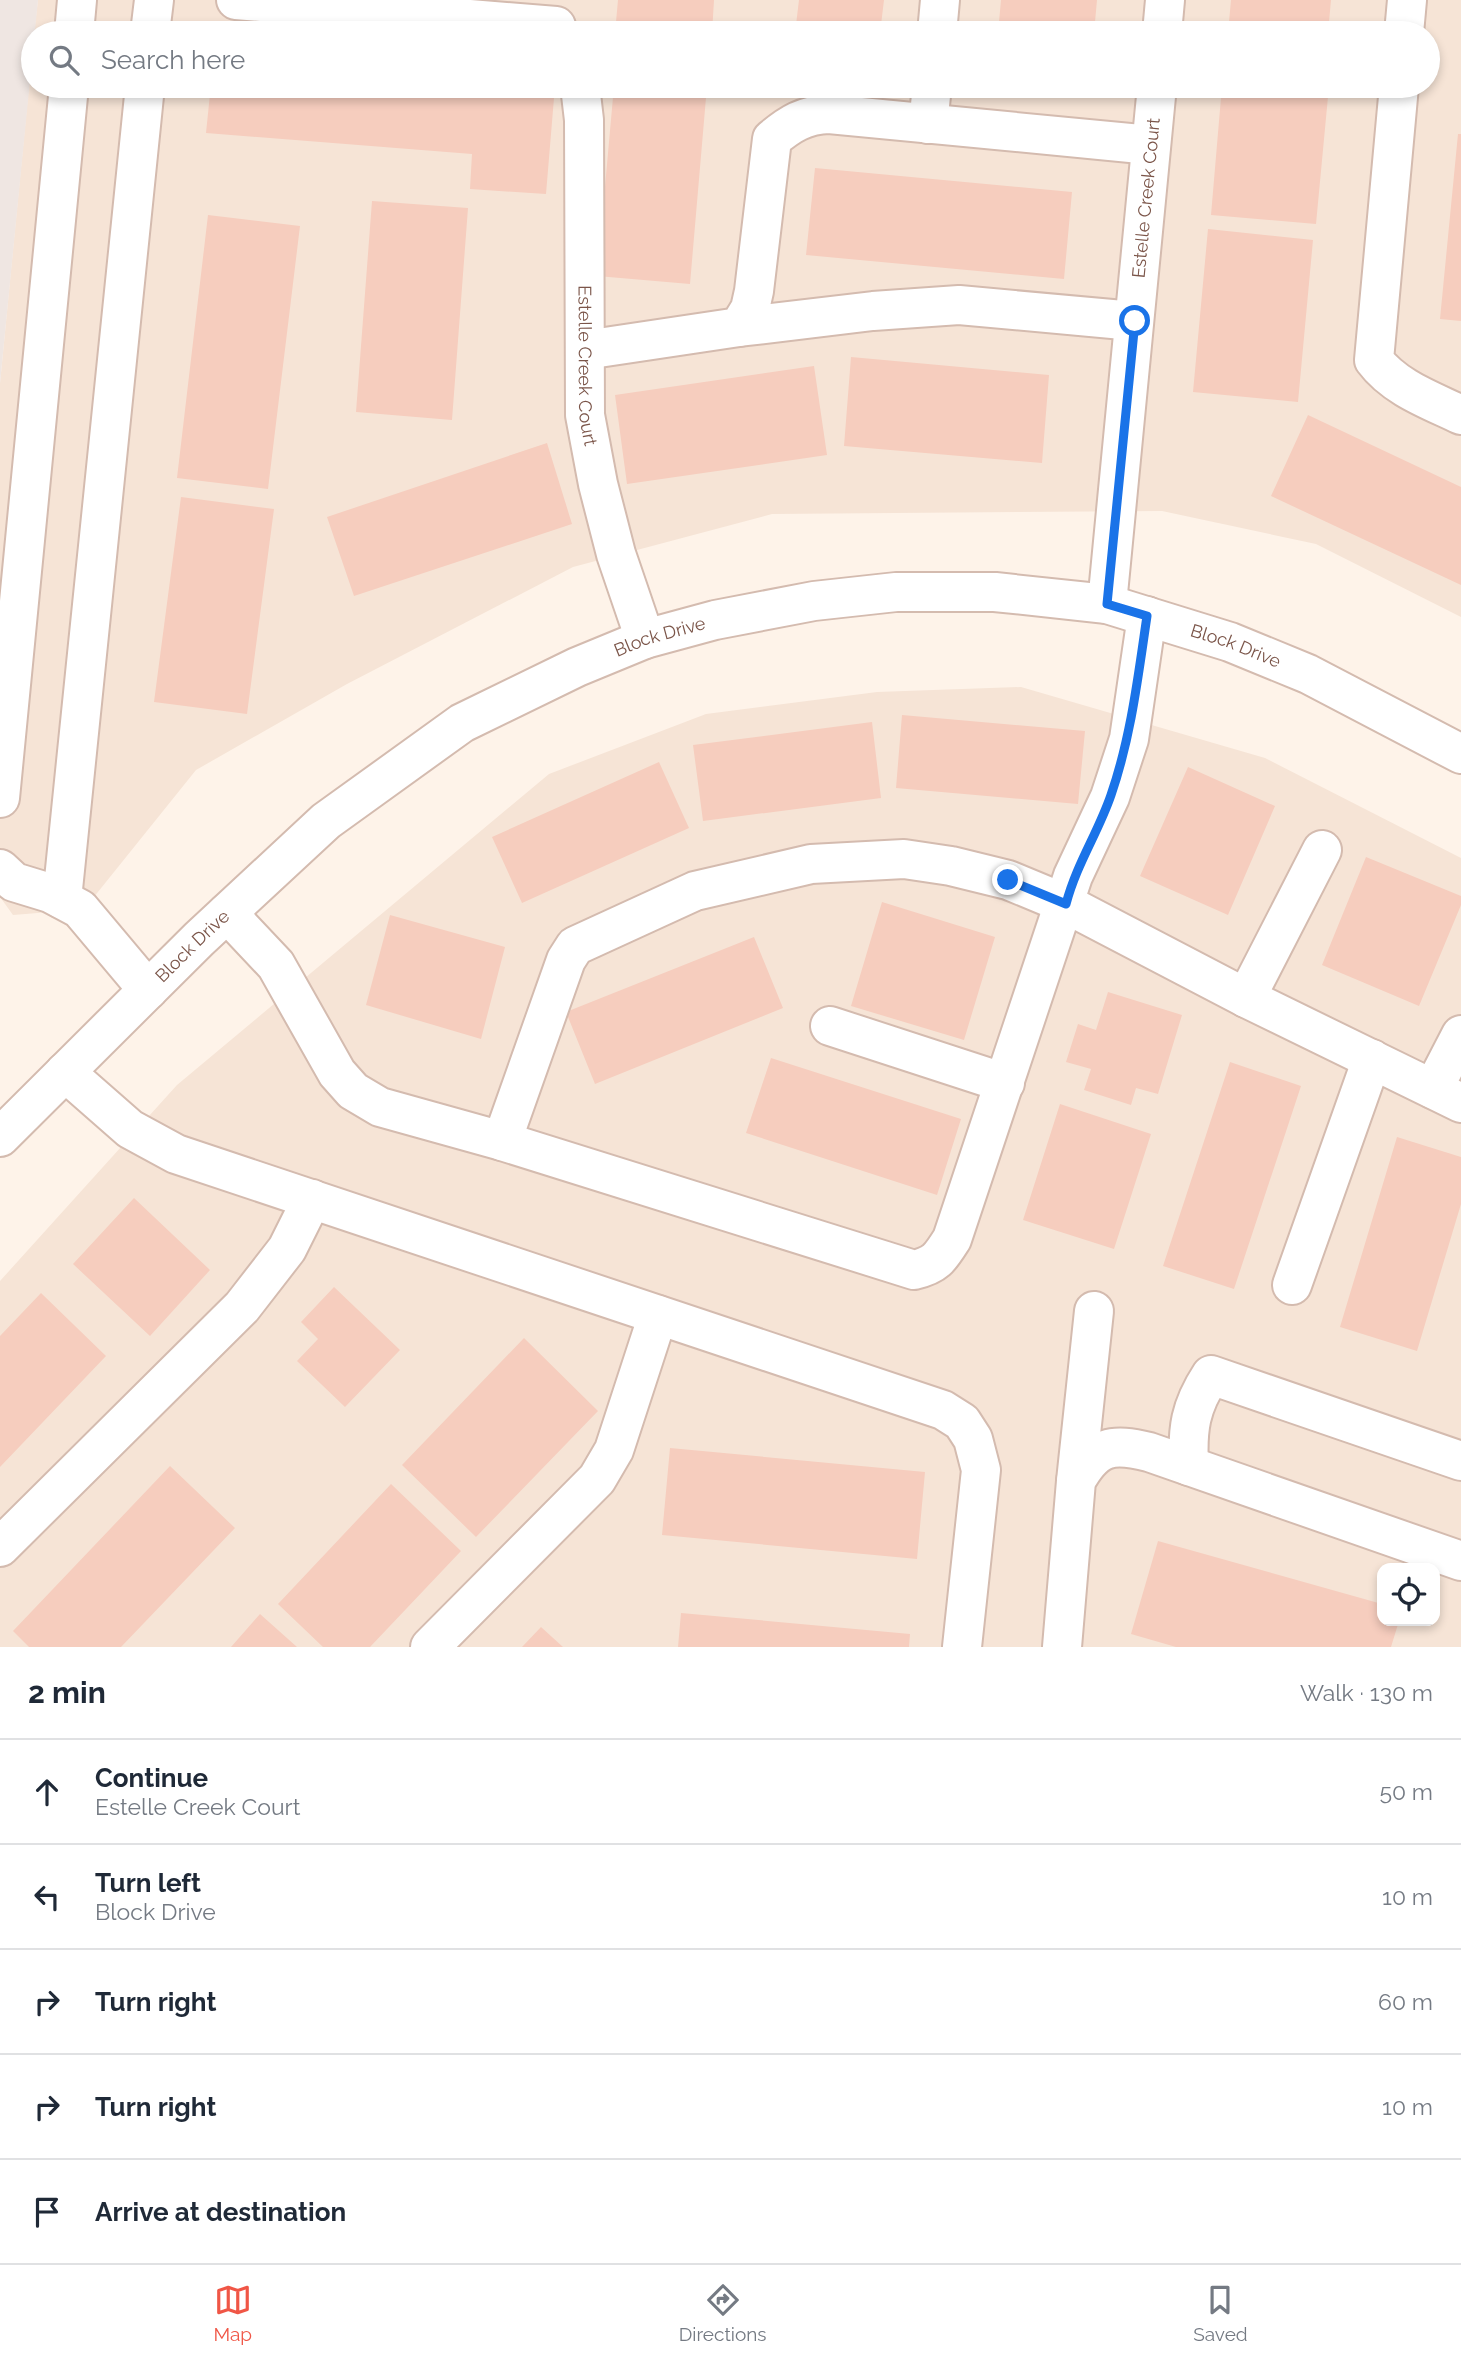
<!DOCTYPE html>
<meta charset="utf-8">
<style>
:root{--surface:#fff;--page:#f6f6f7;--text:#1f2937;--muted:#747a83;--line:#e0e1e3;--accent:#f05646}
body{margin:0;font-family:Raleway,sans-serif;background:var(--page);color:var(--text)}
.controls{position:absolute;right:21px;bottom:21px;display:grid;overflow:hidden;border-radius:14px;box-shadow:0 4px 10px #0003}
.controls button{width:63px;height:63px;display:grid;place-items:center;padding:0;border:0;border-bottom:2px solid var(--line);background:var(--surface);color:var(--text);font:35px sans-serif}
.stop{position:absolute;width:21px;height:21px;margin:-16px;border:5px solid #1a73e8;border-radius:50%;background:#fff}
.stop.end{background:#1a73e8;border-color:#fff;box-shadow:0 2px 7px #0008}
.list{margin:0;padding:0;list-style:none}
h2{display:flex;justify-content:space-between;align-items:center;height:91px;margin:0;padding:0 28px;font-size:30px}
h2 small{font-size:23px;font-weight:400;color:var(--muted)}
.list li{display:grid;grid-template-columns:46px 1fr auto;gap:21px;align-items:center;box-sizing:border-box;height:105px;padding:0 28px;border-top:2px solid var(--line)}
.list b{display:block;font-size:26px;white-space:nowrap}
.list p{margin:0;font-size:23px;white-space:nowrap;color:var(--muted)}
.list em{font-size:23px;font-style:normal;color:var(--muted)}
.icon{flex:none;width:38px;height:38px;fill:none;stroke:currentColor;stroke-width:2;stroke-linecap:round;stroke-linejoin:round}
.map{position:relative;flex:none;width:1461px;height:1647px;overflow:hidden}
.search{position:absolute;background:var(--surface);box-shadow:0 4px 10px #0003;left:21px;right:21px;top:21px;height:77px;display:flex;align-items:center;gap:18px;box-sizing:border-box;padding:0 24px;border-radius:38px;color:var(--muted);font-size:26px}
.sheet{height:616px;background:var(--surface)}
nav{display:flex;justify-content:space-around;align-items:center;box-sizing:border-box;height:98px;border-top:2px solid var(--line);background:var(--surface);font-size:19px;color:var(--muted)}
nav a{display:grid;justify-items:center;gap:4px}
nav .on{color:var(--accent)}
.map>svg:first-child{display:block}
.residential{fill:#f6e4d6;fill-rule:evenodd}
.industrial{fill:#efe6e2}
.building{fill:#f6cdbe}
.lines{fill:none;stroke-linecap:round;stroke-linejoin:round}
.minor-casing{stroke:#d4bbaf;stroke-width:42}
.minor{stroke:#fff;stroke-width:38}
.route{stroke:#1a73e8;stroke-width:9}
.labels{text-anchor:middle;stroke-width:5;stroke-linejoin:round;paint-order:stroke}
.street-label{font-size:18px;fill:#7b5549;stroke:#fff7f0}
</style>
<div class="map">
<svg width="1461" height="1647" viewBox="0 0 1461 1647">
<rect width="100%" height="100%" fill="#fef3e9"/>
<path class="residential" d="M38 0H1461V617L1316 544 1162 511 772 514 573 567 347 684 196 770 69 928 50 912 13 915 0 897V383L33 45V86H1428V33H34Z
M1021 687 1265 758 1461 858V1647H0V1281L177 1085 549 774 706 714 877 692ZM1382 1568H1435V1621H1382Z"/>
<path class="industrial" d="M0 0H38L0 383Z"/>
<path class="building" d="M618 0H714L712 33H615Z
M799 0H884L880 33H795Z
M1001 0H1097L1094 33H998Z
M1231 0H1331L1328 33H1228Z
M175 86H555L546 194 470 189 472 154 206 133 210 94 175 91Z
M614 86H707L690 284 597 276Z
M1222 86H1329L1316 224 1211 215Z
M1458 134H1461V321L1440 319Z
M815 168 1072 192 1064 279 806 255Z
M372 201 468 208 452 420 356 412Z
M208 215 300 226 268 489 177 478Z
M1208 229 1313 240 1298 402 1193 392Z
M851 357 1049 375 1042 463 844 446Z
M814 366 827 455 627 484 615 395Z
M1308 415 1461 487V585L1271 496Z
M547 443 572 524 354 596 327 517Z
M181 497 274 509 247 714 154 702Z
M902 715 1085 731 1078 804 896 788Z
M872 722 881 798 703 821 693 745Z
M659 762 689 828 522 903 492 837Z
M1188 767 1275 806 1228 915 1140 876Z
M1366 857 1461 896V905L1419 1006 1322 965Z
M882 902 995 937 964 1040 851 1006Z
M390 915 505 947 481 1039 366 1005Z
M754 937 783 1008 595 1084 566 1012Z
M1108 992 1182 1015 1158 1094 1136 1088 1131 1105 1084 1090 1091 1069 1066 1062 1078 1024 1096 1030Z
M771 1058 961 1119 937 1195 746 1133Z
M1230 1062 1301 1086 1234 1289 1163 1266Z
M1060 1104 1151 1134 1114 1249 1023 1220Z
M1397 1137 1461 1157V1204L1417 1351 1340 1327Z
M134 1198 210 1270 150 1336 73 1264Z
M334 1287 400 1350 345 1407 297 1361 318 1339 301 1322Z
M41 1293 106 1356 0 1467V1336Z
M524 1338 598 1411 476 1537 402 1465Z
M670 1448 925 1472 917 1559 662 1535Z
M170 1466 235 1528 121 1647H29L13 1631Z
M391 1484 461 1551 370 1647H323L278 1604Z
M1158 1541 1382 1604V1621H1399L1391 1647H1176L1131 1634Z
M681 1613 910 1634 909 1647H678Z
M260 1614 297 1647H231Z
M541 1627 563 1647H522Z"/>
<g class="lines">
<defs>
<g id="minor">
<path d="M236 0 556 26"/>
<path d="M74 33 77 0"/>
<path d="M150 33 154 0"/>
<path d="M937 33 940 0"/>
<path d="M1162 33 1165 0"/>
<path d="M1404 33 1407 0"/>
<path id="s1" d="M580 86 584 120 585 415 598 484 616 554 645 639"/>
<path d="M1399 86 1374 360C1395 388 1430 400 1461 415"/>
<path d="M928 124 932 86"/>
<path d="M739 327 873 311 959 305 1134 321"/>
<path d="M585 350 739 327 750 309 754 291 772 139C790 124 804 115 829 114L1151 145"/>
<path id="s2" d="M1107 604 1157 86"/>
<path d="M0 798 69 86"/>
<path d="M0 869 14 882 50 893 80 909 148 990"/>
<path d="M62 899 145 86"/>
<path d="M227 913 276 965 337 1073 353 1091 380 1107 502 1141 914 1270C936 1265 940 1258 952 1239L1073 876 1110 797 1129 739 1147 616"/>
<path d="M1246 998 1322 850"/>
<path d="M830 1026 1005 1083"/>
<path d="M65 1072 130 1129 176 1154 943 1410 962 1422 973 1439 981 1470 962 1647"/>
<path d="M1433 1089 1461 1035"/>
<path id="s3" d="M0 1137 199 939 326 821 462 723 577 667 645 639 715 620 814 601 896 592H995L1107 604 1230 642 1308 674 1461 754"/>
<path d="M502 1141 566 960 575 946 695 891 811 864 904 859 951 866 1008 880 1066 904 1246 998 1461 1103"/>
<path d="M1292 1285 1372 1059"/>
<path d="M1189 1466C1187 1429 1190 1407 1211 1375L1461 1461"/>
<path d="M1076 1481 1094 1311"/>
<path d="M0 1547 242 1307 287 1249 312 1199"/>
<path d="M430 1647 597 1479 614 1450 658 1315"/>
<path d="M1062 1647 1076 1481C1096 1445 1112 1443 1149 1452L1461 1561"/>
</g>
</defs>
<use href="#minor" class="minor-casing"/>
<use href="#minor" class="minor"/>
</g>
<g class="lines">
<path class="route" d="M1008 880 1066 904C1077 863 1098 833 1111 795 1131 737 1138 677 1147 616L1107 604 1135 321"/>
</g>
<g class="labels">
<g class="street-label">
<text dy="6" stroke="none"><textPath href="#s2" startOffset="408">Estelle Creek Court</textPath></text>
<text dy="6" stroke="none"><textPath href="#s1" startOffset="280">Estelle Creek Court</textPath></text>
<text dy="6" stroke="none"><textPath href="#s3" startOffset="838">Block Drive</textPath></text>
<text dy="6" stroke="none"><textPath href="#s3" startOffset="1426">Block Drive</textPath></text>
<text dy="6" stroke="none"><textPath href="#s3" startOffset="271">Block Drive</textPath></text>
</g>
</g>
</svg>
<div class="controls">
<button><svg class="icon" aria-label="locate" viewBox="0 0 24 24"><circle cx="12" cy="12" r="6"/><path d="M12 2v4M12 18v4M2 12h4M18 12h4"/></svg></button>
</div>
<div class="stop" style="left:1135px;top:321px"></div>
<div class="stop end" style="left:1008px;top:880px"></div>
<div class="search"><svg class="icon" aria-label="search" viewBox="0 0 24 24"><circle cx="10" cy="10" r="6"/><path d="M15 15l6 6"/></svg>Search here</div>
</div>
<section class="sheet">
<h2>2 min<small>Walk · 130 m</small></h2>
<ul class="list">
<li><svg class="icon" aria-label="ahead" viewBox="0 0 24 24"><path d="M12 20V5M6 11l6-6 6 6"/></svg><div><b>Continue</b><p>Estelle Creek Court</p></div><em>50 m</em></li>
<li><svg class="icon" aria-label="left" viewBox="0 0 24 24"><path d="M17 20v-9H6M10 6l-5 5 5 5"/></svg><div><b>Turn left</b><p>Block Drive</p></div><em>10 m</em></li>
<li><svg class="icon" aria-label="right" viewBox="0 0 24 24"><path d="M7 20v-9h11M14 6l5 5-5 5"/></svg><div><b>Turn right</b></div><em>60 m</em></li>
<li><svg class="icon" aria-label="right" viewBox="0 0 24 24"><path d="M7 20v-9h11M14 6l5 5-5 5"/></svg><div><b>Turn right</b></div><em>10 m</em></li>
<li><svg class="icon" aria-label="arrive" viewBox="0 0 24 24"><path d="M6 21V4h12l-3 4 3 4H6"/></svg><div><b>Arrive at destination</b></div></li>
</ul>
</section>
<nav>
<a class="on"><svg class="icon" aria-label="map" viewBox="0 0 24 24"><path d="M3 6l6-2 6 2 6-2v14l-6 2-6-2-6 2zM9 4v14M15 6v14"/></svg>Map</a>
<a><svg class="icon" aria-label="directions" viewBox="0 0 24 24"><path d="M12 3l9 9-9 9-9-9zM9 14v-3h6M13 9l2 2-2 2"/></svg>Directions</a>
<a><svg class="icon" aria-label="saved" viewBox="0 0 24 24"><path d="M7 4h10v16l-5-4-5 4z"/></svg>Saved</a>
</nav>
